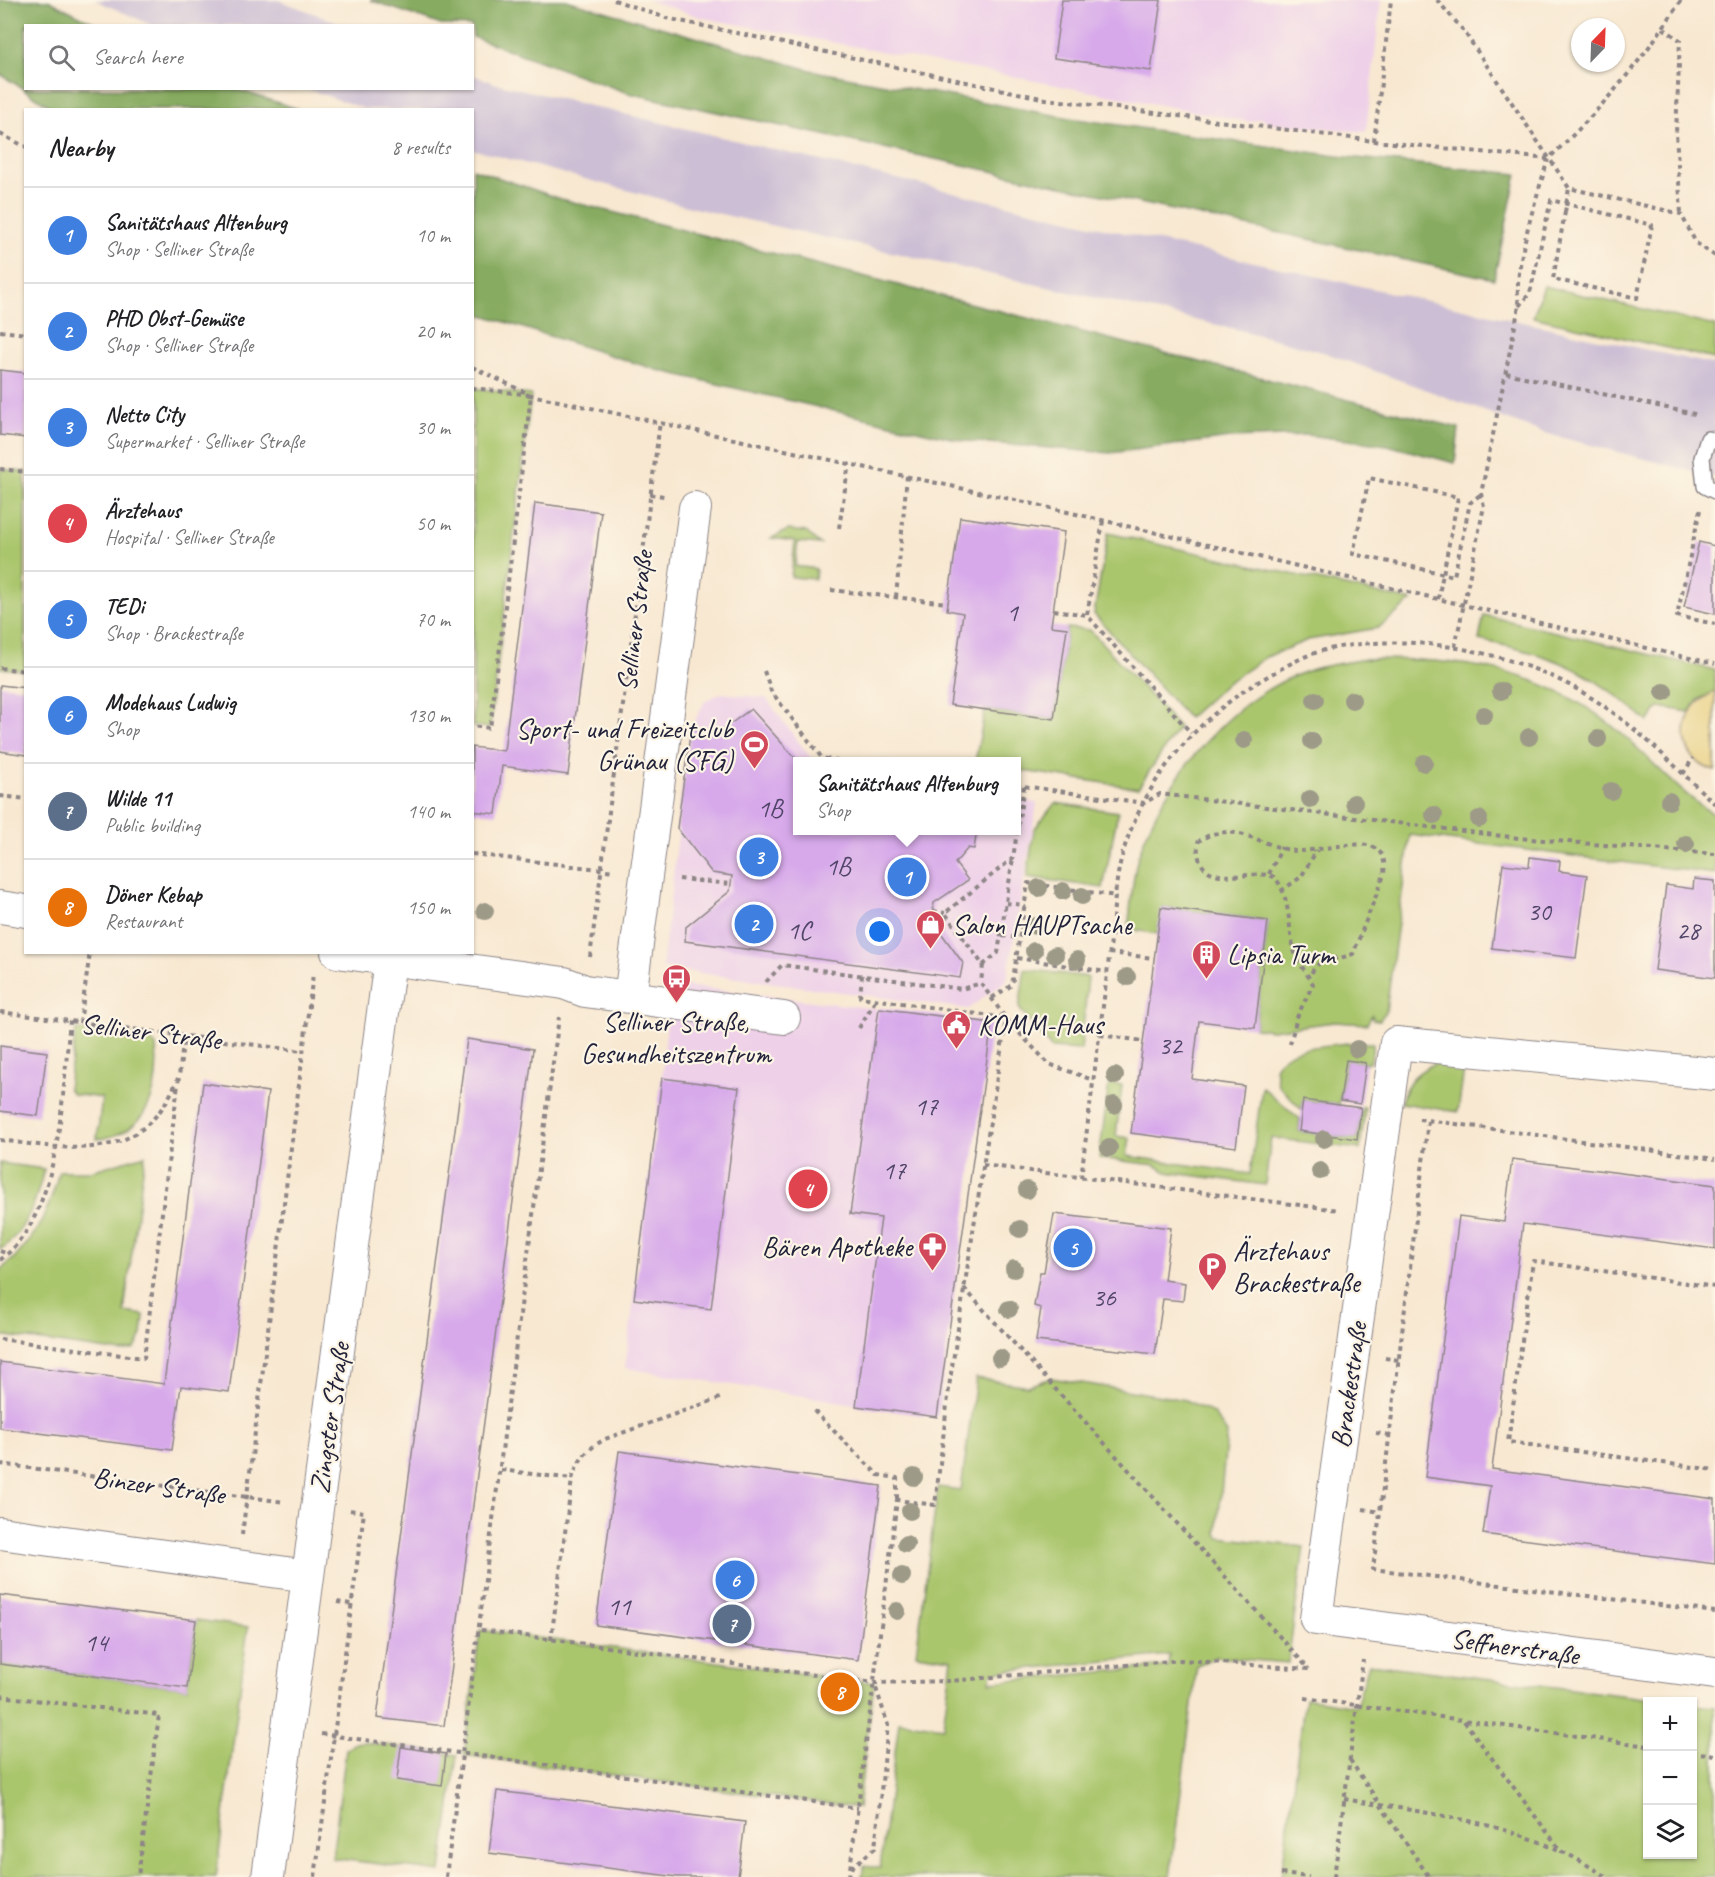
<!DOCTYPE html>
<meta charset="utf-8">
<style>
:root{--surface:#fff;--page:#f2f2f2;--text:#202124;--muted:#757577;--line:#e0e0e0;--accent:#d1495b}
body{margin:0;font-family:Caveat,sans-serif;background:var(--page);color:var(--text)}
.controls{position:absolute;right:18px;bottom:18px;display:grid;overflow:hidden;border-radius:0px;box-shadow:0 2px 4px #0004}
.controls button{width:54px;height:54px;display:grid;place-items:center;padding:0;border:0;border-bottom:2px solid var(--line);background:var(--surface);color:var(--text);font:30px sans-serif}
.compass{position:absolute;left:1571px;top:18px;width:54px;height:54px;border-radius:50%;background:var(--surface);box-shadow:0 2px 4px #0004;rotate:23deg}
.you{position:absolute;left:880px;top:932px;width:21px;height:21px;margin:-15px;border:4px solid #fff;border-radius:50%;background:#1a73e8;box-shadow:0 0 0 9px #1a73e833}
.badge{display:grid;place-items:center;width:39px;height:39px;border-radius:50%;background:var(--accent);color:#fff;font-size:20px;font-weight:700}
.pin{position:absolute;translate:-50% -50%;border:3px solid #fff;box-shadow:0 2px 6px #0006}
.popup{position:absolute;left:793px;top:757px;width:228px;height:78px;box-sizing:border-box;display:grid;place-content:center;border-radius:0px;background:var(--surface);filter:drop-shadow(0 2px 4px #0005);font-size:20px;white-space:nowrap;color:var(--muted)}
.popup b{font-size:22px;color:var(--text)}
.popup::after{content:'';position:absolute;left:50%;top:100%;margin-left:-12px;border:12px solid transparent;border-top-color:var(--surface)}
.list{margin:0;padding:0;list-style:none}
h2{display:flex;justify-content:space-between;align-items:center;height:78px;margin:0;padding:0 24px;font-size:26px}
h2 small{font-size:20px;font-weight:400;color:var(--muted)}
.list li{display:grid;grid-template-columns:39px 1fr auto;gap:18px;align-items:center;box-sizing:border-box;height:96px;padding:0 24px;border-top:2px solid var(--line)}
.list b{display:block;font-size:22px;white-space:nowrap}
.list p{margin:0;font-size:20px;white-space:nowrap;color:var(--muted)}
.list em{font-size:20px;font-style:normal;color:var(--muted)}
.icon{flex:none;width:33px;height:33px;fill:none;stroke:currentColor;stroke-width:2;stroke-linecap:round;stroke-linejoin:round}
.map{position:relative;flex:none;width:1715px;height:1877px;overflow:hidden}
.search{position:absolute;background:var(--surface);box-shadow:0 2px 4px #0004;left:24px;top:24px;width:450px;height:66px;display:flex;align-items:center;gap:15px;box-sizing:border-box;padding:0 21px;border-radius:0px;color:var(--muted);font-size:22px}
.panel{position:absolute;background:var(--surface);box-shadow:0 2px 4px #0004;left:24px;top:108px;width:450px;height:846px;border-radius:0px}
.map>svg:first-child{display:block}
.built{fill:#eed0e8}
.industrial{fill:#ccbed4}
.green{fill:#aac66d;stroke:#667454;stroke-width:1.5;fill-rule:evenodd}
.forest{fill:#87ab60;stroke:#54664e;stroke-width:1.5}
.sand{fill:#eeda9e;stroke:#887e6c;stroke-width:1.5}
.building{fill:#d7a9ea}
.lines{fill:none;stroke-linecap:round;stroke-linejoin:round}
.lane-casing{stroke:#8d8586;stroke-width:18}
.street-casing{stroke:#8d8586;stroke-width:34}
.path{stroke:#8d8586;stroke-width:4;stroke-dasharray:4.5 4.5;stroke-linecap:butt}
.lane{stroke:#fff;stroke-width:15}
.street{stroke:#fff;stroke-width:32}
.path-bridge{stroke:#8d8586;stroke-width:4;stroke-dasharray:4.5 4.5;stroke-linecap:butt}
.tree{fill:#9d9a88}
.labels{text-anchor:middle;stroke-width:4.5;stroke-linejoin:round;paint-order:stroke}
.number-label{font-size:26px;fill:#4f4467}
.street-label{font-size:28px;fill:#22223b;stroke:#fcf5e5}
.poi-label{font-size:28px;fill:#22223b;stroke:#fcf5e5;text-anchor:start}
</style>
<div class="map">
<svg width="1715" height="1877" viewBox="0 0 1715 1877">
<rect width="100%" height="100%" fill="#fcf5e5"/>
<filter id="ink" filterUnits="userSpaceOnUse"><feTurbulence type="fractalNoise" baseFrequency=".0167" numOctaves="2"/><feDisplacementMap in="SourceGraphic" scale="12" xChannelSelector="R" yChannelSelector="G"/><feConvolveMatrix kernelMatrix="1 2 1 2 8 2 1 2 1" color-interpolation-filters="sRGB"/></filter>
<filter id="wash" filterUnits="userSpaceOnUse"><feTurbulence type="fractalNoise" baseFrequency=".008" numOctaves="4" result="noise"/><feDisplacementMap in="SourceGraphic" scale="24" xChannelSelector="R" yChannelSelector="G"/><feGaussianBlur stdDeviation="1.35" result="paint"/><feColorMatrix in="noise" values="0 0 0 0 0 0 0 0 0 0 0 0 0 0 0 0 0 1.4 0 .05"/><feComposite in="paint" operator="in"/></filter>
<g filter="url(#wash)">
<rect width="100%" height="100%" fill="#f8e8d1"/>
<path class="built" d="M647 0H1381L1366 132 1272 123 1260 118 1250 122 704 18Z
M721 693 766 698 813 761 798 762V830H1016L1017 799 1037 803 1007 980 968 1009 662 968 691 728 705 701Z
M670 984 992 1023 937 1417 625 1368 662 1078Z"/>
<path class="industrial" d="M95 0H278L345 25H152Z
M473 75 494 83 1141 237 1715 365V477L1544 433 1323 352 1244 331 698 209 475 150 473 149 472 110 365 109 307 89 472 88Z"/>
<path class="green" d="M1544 286 1715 326V359L1533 317Z
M473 388 531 395 490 728 473 726Z
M0 469 25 472V671L0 668Z
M788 530 806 532 820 544 798 542 795 566 816 569 815 579 791 577 795 541 771 538Z
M1108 533 1412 601 1378 628 1308 640 1266 657 1227 683 1188 718 1094 614Z
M1484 615 1715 670V692L1699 699 1689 712 1659 707 1648 722C1590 670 1556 655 1479 640Z
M1067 628 1090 630 1179 727 1138 788 1017 770 1016 762H975L985 710 1054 719Z
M1366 659C1464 659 1545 667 1622 734 1653 761 1680 794 1715 815V874L1410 835 1386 1011 1380 1020H1373L1372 1015 1367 1024 1334 1022 1272 1030 1255 1028 1268 921 1162 907 1158 934 1128 929C1131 906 1132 879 1138 857 1163 779 1233 694 1313 669 1330 664 1349 662 1366 659Z
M1055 803 1118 812 1103 888 1027 877 1034 830Z
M1025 969 1088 977 1081 1050 1051 1048 1019 1008Z
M76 1030 149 1038 156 1046C160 1092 148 1134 97 1139L102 1098 72 1094 68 1088Z
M1349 1043H1373L1371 1061 1366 1063 1346 1061 1339 1105 1303 1100 1302 1110 1278 1085 1275 1068C1285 1045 1327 1046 1349 1043Z
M1442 1061 1465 1062 1458 1112 1401 1103C1406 1080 1419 1069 1442 1061Z
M1109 1084 1122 1085 1116 1136 1130 1138 1127 1156 1250 1174 1262 1087 1300 1119 1299 1131 1357 1139 1361 1108H1365L1360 1149 1271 1138 1265 1185 1166 1172 1155 1165 1099 1158Z
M145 1155 124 1312 144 1315 142 1335 135 1349 122 1352 0 1335V1270C33 1246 50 1211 59 1171H91Z
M0 1163 44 1169C37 1199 26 1232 0 1250Z
M976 1378 1028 1386 1051 1378 1186 1400 1213 1413 1227 1433 1217 1533 1219 1537 1304 1547 1288 1663 1216 1657 1197 1665 1170 1877H862L864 1866 880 1868 899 1721 943 1727 952 1659 916 1654 938 1487 961 1490ZM1169 1655 1168 1666 990 1682 992 1672Z
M196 1620 248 1627 216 1877H0V1664L187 1688Z
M480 1630 874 1683 858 1808 464 1755Z
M1369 1664 1668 1701 1648 1702V1854H1692L1693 1705 1715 1707V1877H1281L1305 1698 1356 1706Z
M363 1742 457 1755 441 1872 332 1858 346 1750 355 1743Z"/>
<path class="forest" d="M0 0H48L98 25 26 26V88L236 89 298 109H54L0 74Z
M370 0H566L814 71 1070 118 1337 156 1517 174 1494 279 628 93 473 37 472 26 441 25Z
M473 169 561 199 1459 428 1455 463 1387 445 1307 435 1231 438 1110 453 964 441 657 370 473 312Z"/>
<path class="sand" d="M1715 692V771C1673 759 1677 706 1715 692Z"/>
<g id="blocks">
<path class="building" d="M1062 0H1161L1151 71 1054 58Z
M0 370 26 373V438L0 435Z
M535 503 601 512 568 775 502 766 496 814 472 811V747L504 751Z
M960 517 1064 532 1051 626 1067 628 1054 719 950 705 963 613 947 610Z
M1699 542 1715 546V614L1684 607Z
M0 685 26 688V755L0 751Z
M751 709 798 761V830H977L974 849 968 848 955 863 968 880 934 903 931 919 963 963 960 978 685 941 686 927 730 891 732 876 712 873 677 828 691 728 719 732Z
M1530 857 1560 861 1559 871 1587 875 1576 958 1492 948 1503 864 1529 867Z
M1694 879 1715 881V978L1655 970 1666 885 1693 889Z
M1161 907 1268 921 1255 1028 1199 1021 1192 1079 1244 1086 1236 1147 1131 1133Z
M879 1008 992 1023 937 1417 856 1406 881 1218 850 1214Z
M467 1039 533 1049 444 1726 377 1718Z
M0 1046 47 1052 38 1116 0 1111Z
M1346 1060 1366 1063 1360 1104 1340 1101Z
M662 1078 739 1088 711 1309 634 1299Z
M203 1083 268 1092 229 1392 181 1386 172 1450 0 1428V1362L164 1384Z
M1303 1100 1361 1108 1357 1139 1299 1131Z
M1512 1159 1715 1185V1249L1523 1224 1492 1469 1715 1499V1564L1483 1534 1490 1486 1425 1477 1459 1216 1504 1222Z
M1054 1214 1171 1228 1164 1280 1185 1283 1183 1301 1163 1299 1155 1354 1036 1341 1041 1308 1034 1306 1040 1272H1044Z
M619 1451 881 1486 858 1660 596 1625Z
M0 1595 196 1620 187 1688 0 1664Z
M821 1683 861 1687 858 1703 819 1697Z
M401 1747 446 1754 442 1786 397 1780Z
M497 1791 745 1822 738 1877H678L489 1853Z"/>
</g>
</g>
<g filter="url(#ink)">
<use href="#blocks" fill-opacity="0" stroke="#8d8586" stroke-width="1.5"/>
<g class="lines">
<defs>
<path id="lane" d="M1715 441 1708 439 1702 458 1705 486 1715 491"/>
<path id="street" d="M0 907 26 911
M337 952 564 983 585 991 784 1018
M630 997 695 508
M1715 1074 1396 1043 1316 1619 1715 1673
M0 1533 308 1576
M268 1877 390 960"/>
</defs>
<use href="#lane" class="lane-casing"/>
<use href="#street" class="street-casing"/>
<path class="path" d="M614 0 666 18 1046 99 1374 141 1548 159C1599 112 1644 59 1681 0
M1437 0 1463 30 1569 188 1681 214 1696 243 1715 256
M1663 28 1680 40 1676 133 1681 214
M0 134 26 147
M1374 141 1391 0
M1565 212 1569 188
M0 331 26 334
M472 367 531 395 1029 503 1715 664
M1506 373 1699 415
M472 388 531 395 490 728 472 726
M0 469 26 472
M650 494 664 496
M1700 510 1677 616 1715 624
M1103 521 1087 615 1191 733
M839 528 849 463
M831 590 948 603
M896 597 907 476
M1438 599 1445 564
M1054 610 1087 615
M1455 647 1484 506 1481 494 1519 306C1512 268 1537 197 1548 159
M0 668 26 671
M764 671 771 691 822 758 843 762
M1683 774 1693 758
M1016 785 1144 803 1160 794 1519 838 1715 854
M1024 786 1013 858 945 913 983 965 981 983 1006 1019 1049 1064 1093 1080
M0 796 26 799
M472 854 615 871
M1269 874 1282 847
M679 879 731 884
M1281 891 1301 877 1317 850
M1006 903 1025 905
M933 911 945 913
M1002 936 1019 938
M1109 953 1154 958
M590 957 660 422
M1017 958 1107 972
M983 965 998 953 1013 858
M862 975 860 997 1005 1018
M766 982 782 965 962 989 981 983
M992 998 1012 985 1028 883 1116 896
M0 1012 302 1051
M80 1023 90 952
M859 1028 875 1001
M1100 1035 1144 1041
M1290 1044 1297 1017 1313 984C1308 975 1300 965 1296 956 1287 932 1292 900 1276 879 1264 863 1193 899 1198 842 1230 817 1262 847 1295 851 1315 852 1359 839 1373 847 1385 853 1385 863 1384 875L1353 954C1332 963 1323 951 1309 977
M1419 1119 1715 1159
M1428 1121 1373 1569 1715 1612
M0 1140C75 1150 143 1165 178 1078
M983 1165 1339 1210
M1081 1178C1090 1102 1101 1026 1110 949 1114 917 1114 880 1124 849 1148 774 1201 714 1268 676 1284 667 1303 656 1321 651 1402 630 1508 649 1580 691 1631 720 1672 764 1715 804
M0 1251 8 1254
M0 1260C62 1215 62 1092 70 1021
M1715 1287 1533 1261 1508 1442 1715 1470
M964 1288 1308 1668
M0 1339 144 1358 184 1036
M1385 1358 1399 1360
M814 1411 878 1475 897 1478V1500
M1376 1433 1390 1435
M0 1464 285 1502
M501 1470 572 1479
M1363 1509 1380 1512
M242 1535 313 974
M337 1602 351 1604
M481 1630 874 1683 950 1681 1182 1660 1309 1669
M551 1640 572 1479C579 1459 586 1450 605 1439L723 1397
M0 1696 159 1715 138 1877
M1305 1698 1648 1746
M1464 1721 1562 1852
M321 1734 858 1808
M1692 1752 1715 1755
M1350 1760 1429 1877
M1344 1799C1435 1815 1527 1822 1606 1877
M851 1868 875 1848 888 1725 875 1685
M1281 1874 1309 1877
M315 1877 364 1512 349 1510
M446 1877 559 1017
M849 1877 897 1500 935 1505 950 1380 1006 1019
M1334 1877 1363 1660"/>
<use href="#lane" class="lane"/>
<use href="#street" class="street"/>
<path class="path-bridge" d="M1519 306 1530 293 1551 200 1652 225 1637 298 1553 279 1565 212
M1445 564 1458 497 1369 478 1353 554 1454 576 1470 503 1481 494"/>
</g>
<g class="tree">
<circle cx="1501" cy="691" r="9"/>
<circle cx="1664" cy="692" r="9"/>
<circle cx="1315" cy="700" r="9"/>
<circle cx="1352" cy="700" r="9"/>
<circle cx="1484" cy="715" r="9"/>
<circle cx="1529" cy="737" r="9"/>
<circle cx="1598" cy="739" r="9"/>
<circle cx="1244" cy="740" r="9"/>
<circle cx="1312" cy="741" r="9"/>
<circle cx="1424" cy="763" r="9"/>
<circle cx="1611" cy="791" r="9"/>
<circle cx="1310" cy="799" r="9"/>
<circle cx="1669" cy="801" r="9"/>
<circle cx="1354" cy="803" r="9"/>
<circle cx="1434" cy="815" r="9"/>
<circle cx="1479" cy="819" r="9"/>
<circle cx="1686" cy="844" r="9"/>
<circle cx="1039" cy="888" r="9"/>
<circle cx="1063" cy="891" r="9"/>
<circle cx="1082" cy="896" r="9"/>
<circle cx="485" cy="911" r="9"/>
<circle cx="1035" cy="926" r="9"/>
<circle cx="1034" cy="951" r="9"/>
<circle cx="1055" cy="955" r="9"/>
<circle cx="1077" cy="960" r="9"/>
<circle cx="1127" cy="977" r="9"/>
<circle cx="1357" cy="1049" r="9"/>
<circle cx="1115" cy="1076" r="9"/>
<circle cx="1114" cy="1105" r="9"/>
<circle cx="1324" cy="1139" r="9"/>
<circle cx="1109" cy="1148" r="9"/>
<circle cx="1320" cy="1171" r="9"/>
<circle cx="1027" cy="1190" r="9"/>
<circle cx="1020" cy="1229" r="9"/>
<circle cx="1014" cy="1269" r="9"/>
<circle cx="1009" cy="1309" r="9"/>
<circle cx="1000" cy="1358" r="9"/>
<circle cx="914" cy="1477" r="9"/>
<circle cx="910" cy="1511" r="9"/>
<circle cx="906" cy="1544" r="9"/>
<circle cx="902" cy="1576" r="9"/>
<circle cx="897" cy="1611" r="9"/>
</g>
</g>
<defs>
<symbol id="stadium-pin" viewBox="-11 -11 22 30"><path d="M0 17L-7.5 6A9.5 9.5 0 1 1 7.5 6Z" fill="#d1495b" stroke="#fcf5e5"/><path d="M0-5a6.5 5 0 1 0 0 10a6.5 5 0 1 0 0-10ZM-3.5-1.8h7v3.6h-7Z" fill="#fff"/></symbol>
<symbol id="shop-pin" viewBox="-11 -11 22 30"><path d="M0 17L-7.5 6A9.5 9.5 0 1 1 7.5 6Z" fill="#d1495b" stroke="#fcf5e5"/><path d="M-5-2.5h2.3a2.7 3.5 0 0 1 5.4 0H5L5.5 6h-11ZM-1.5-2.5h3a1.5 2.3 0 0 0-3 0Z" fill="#fff"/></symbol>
<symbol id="building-pin" viewBox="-11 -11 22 30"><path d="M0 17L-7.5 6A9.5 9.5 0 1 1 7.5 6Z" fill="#d1495b" stroke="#fcf5e5"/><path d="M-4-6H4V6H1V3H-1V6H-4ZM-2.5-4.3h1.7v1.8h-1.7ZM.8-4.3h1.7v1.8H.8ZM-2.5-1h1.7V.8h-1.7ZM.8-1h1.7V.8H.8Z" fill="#fff"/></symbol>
<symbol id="bus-pin" viewBox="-11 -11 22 30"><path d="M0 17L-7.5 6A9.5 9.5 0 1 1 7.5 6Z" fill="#d1495b" stroke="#fcf5e5"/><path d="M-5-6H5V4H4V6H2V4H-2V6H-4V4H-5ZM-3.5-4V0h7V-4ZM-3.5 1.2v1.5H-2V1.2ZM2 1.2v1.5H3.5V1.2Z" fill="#fff"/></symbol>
<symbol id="civic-pin" viewBox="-11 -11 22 30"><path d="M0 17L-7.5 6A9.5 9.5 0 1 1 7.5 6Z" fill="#d1495b" stroke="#fcf5e5"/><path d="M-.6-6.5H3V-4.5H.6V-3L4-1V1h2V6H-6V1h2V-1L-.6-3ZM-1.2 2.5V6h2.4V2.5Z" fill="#fff"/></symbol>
<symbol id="pharmacy-pin" viewBox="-11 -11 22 30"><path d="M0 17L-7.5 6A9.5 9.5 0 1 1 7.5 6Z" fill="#d1495b" stroke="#fcf5e5"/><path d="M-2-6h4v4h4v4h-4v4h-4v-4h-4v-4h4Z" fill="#fff"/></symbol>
<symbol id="parking-pin" viewBox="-11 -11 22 30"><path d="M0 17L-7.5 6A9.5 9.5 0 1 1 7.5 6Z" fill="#d1495b" stroke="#fcf5e5"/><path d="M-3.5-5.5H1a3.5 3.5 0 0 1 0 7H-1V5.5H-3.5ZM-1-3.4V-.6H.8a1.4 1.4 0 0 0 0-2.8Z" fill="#fff"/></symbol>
</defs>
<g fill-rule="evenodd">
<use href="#stadium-pin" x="738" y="728" width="33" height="45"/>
<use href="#shop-pin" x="914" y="908" width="33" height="45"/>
<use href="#building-pin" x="1190" y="938" width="33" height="45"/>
<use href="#bus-pin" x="660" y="962" width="33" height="45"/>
<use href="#civic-pin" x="940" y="1008" width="33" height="45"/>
<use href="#pharmacy-pin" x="916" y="1230" width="33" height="45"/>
<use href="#parking-pin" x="1196" y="1250" width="33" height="45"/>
</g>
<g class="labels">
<g class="number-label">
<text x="1012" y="621">1</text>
<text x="770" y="817">1B</text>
<text x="838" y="875">1B</text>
<text x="1539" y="920">30</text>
<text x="799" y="939">1C</text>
<text x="1688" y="939">28</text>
<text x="1170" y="1054">32</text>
<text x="926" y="1115">17</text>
<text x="894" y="1179">17</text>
<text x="1104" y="1306">36</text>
<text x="619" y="1615">11</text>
<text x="96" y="1651">14</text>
</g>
<g class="street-label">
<text transform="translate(634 621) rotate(-83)" y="10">Selliner Straße</text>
<text transform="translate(151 1031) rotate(7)" y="10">Selliner Straße</text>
<text transform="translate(1348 1385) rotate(-82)" y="10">Brackestraße</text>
<text transform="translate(329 1418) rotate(-82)" y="10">Zingster Straße</text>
<text transform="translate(159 1485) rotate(8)" y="10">Binzer Straße</text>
<text transform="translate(1515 1646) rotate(8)" y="10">Seffnerstraße</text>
</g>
<g class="poi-label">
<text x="733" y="738" text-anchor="end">Sport- und Freizeitclub<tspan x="733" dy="32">Grünau (SFG)</tspan></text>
<text x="952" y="934">Salon HAUPTsache</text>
<text x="1227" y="964">Lipsia Turm</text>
<text x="676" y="1031" text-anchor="middle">Selliner Straße,<tspan x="676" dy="32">Gesundheitszentrum</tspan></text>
<text x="978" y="1034">KOMM-Haus</text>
<text x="912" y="1256" text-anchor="end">Bären Apotheke</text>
<text x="1233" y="1260">Ärztehaus<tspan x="1233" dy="32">Brackestraße</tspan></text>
</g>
</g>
</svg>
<div class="controls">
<button>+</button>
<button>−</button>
<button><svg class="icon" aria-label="layers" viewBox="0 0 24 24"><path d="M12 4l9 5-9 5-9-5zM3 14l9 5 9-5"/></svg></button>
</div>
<svg class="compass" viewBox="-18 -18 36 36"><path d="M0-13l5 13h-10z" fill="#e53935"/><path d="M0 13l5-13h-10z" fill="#757577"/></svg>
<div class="you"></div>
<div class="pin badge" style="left:907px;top:877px;background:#3f7fe0">1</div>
<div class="popup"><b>Sanitätshaus Altenburg</b>Shop</div>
<div class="pin badge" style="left:754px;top:924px;background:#3f7fe0">2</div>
<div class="pin badge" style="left:759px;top:857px;background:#3f7fe0">3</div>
<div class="pin badge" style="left:808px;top:1189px;background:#e0444e">4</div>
<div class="pin badge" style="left:1073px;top:1248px;background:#3f7fe0">5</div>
<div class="pin badge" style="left:735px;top:1580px;background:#3f7fe0">6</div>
<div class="pin badge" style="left:732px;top:1624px;background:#5c6f8a">7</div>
<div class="pin badge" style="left:840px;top:1692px;background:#e8710a">8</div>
<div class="search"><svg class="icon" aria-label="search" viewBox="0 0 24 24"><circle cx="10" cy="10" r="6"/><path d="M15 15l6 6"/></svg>Search here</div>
<section class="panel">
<h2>Nearby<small>8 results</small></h2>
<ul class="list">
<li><span class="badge" style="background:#3f7fe0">1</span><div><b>Sanitätshaus Altenburg</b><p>Shop · Selliner Straße</p></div><em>10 m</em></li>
<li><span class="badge" style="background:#3f7fe0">2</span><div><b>PHD Obst-Gemüse</b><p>Shop · Selliner Straße</p></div><em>20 m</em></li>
<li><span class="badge" style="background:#3f7fe0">3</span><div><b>Netto City</b><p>Supermarket · Selliner Straße</p></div><em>30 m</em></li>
<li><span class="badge" style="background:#e0444e">4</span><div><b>Ärztehaus</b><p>Hospital · Selliner Straße</p></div><em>50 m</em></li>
<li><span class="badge" style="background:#3f7fe0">5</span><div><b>TEDi</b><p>Shop · Brackestraße</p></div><em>70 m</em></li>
<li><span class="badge" style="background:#3f7fe0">6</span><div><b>Modehaus Ludwig</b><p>Shop</p></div><em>130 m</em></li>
<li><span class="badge" style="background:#5c6f8a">7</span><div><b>Wilde 11</b><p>Public building</p></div><em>140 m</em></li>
<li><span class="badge" style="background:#e8710a">8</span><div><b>Döner Kebap</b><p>Restaurant</p></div><em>150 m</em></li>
</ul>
</section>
</div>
